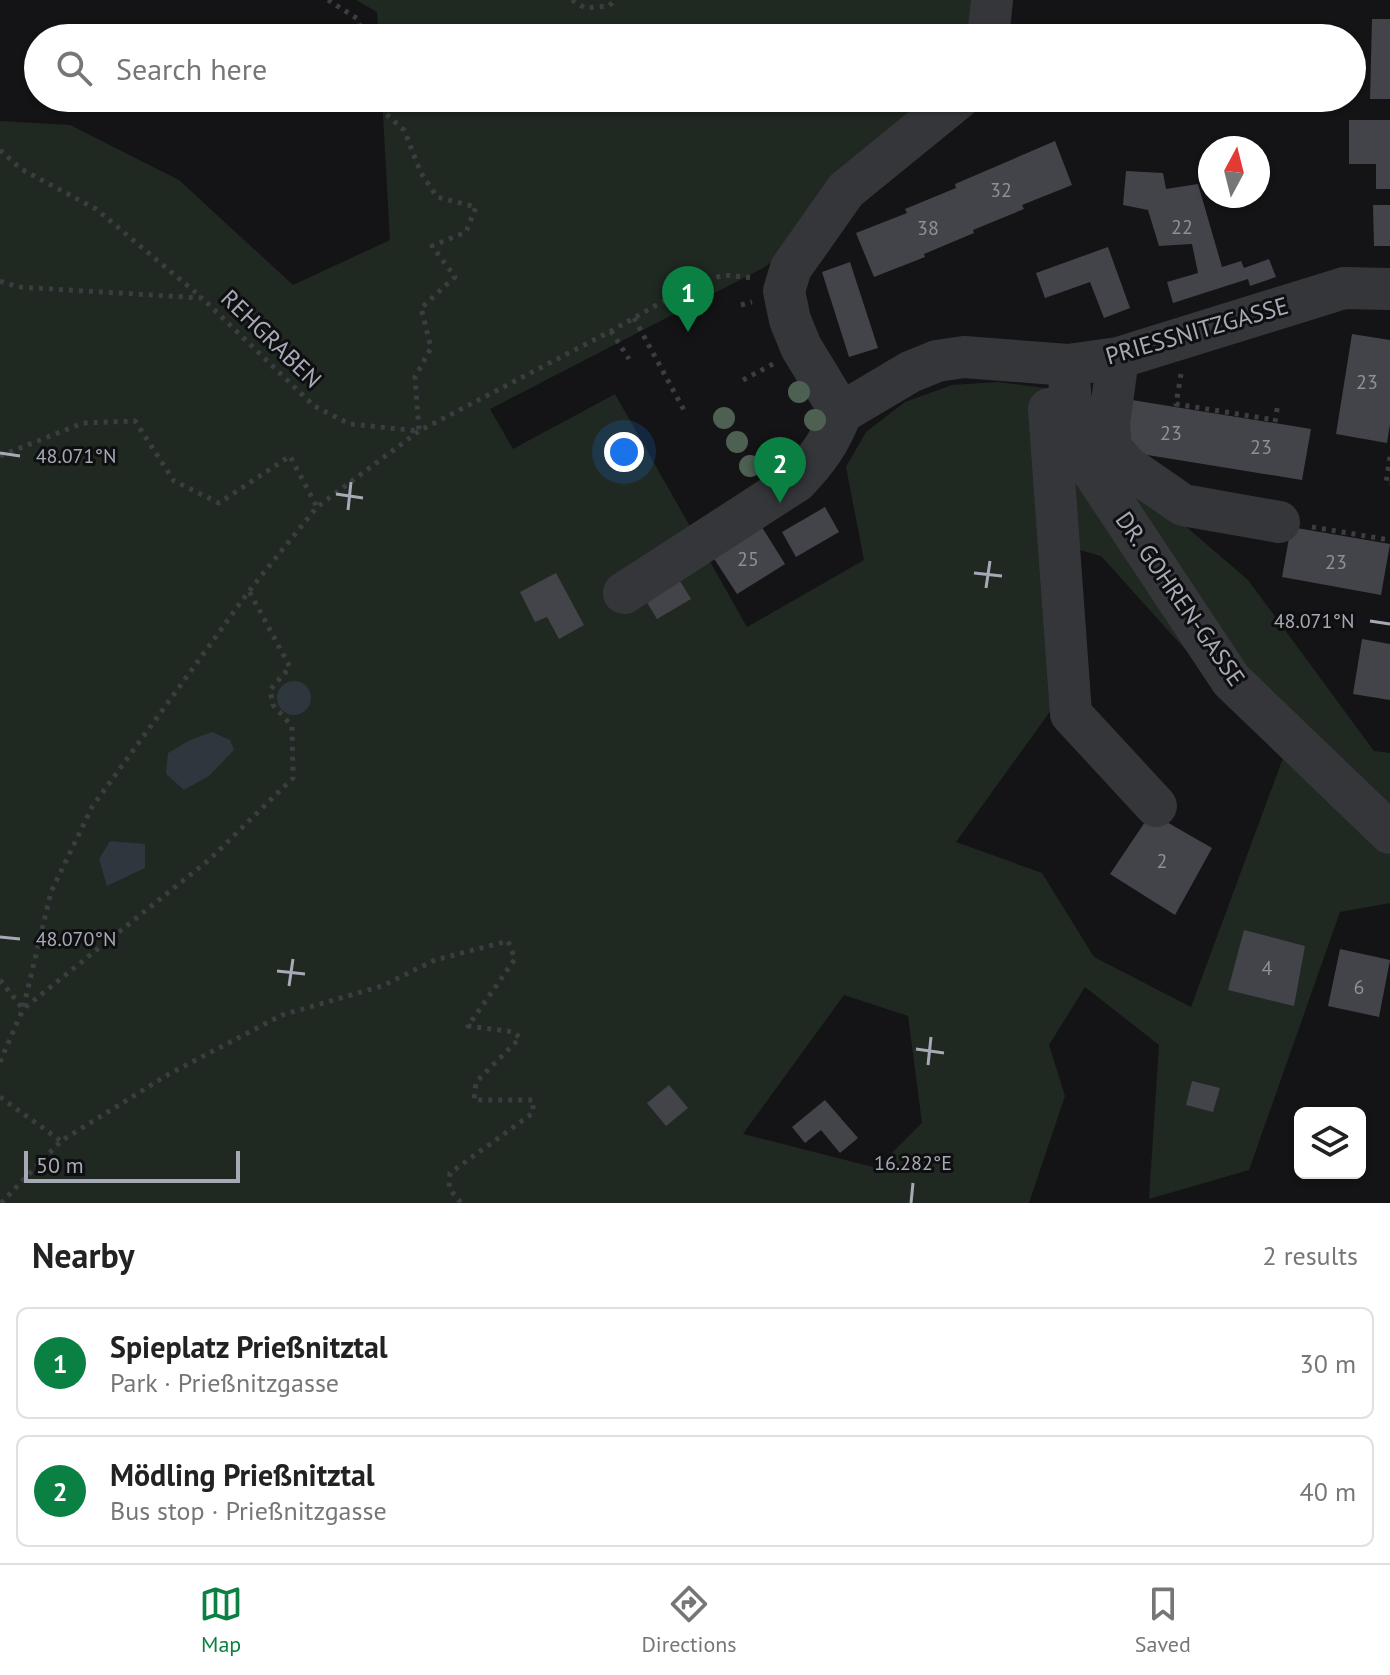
<!DOCTYPE html>
<meta charset="utf-8">
<style>
:root{--surface:#fff;--page:#f2f2f2;--text:#222;--muted:#767676;--line:#e0e0e0;--accent:#0b8043}
body{margin:0;font-family:"PT Sans",sans-serif;background:var(--page);color:var(--text)}
.controls{position:absolute;right:24px;bottom:24px;display:grid;overflow:hidden;border-radius:12px;box-shadow:0 2px 6px #0004}
.controls button{width:72px;height:72px;display:grid;place-items:center;padding:0;border:0;border-bottom:2px solid var(--line);background:var(--surface);color:var(--text);font:40px sans-serif}
.compass{position:absolute;left:1198px;top:136px;width:72px;height:72px;border-radius:50%;background:var(--surface);box-shadow:0 2px 6px #0004;rotate:7deg}
.scale{position:absolute;left:24px;bottom:20px;width:216px;box-sizing:border-box;padding-left:8px;border:4px solid #a6aab5;border-top:0;font-size:22px;line-height:28px;white-space:nowrap;color:#a6aab5;-webkit-text-stroke:6px #0f0f11;paint-order:stroke}
.you{position:absolute;left:624px;top:452px;width:28px;height:28px;margin:-20px;border:6px solid #fff;border-radius:50%;background:#1a73e8;box-shadow:0 0 0 12px #1a73e833}
.badge{display:grid;place-items:center;width:52px;height:52px;border-radius:50%;background:var(--accent);color:#fff;font-size:26px;font-weight:700}
.pin{position:absolute;translate:-50% -66px;filter:drop-shadow(0 2px 4px #0008)}
.pin::after{content:'';position:absolute;top:42px;width:28px;height:24px;background:inherit;clip-path:polygon(0 0,100% 0,50% 100%)}
.list{margin:0;padding:0;list-style:none}
h2{display:flex;justify-content:space-between;align-items:center;height:104px;margin:0;padding:0 32px;font-size:34px}
h2 small{font-size:26px;font-weight:400;color:var(--muted)}
.list li{display:grid;grid-template-columns:52px 1fr auto;gap:24px;align-items:center;box-sizing:border-box;height:112px;margin:0 16px 16px;padding:0 16px;border:2px solid var(--line);border-radius:12px}
.list b{display:block;font-size:30px;white-space:nowrap}
.list p{margin:0;font-size:26px;white-space:nowrap;color:var(--muted)}
.list em{font-size:26px;font-style:normal;color:var(--muted)}
.icon{flex:none;width:44px;height:44px;fill:none;stroke:currentColor;stroke-width:2;stroke-linecap:round;stroke-linejoin:round}
.map{position:relative;flex:none;width:1390px;height:1203px;overflow:hidden}
.search{position:absolute;background:var(--surface);box-shadow:0 2px 6px #0004;left:24px;right:24px;top:24px;height:88px;display:flex;align-items:center;gap:20px;box-sizing:border-box;padding:0 28px;border-radius:44px;color:var(--muted);font-size:30px}
.sheet{height:360px;background:var(--surface)}
nav{display:flex;justify-content:space-around;align-items:center;box-sizing:border-box;height:112px;border-top:2px solid var(--line);background:var(--surface);font-size:22px;color:var(--muted)}
nav a{display:grid;justify-items:center;gap:4px}
nav .on{color:var(--accent)}
.map>svg:first-child{display:block}
.green{fill:#202822;fill-rule:evenodd}
.water{fill:#2e363e}
.building{fill:#434449}
.lines{fill:none;stroke-linecap:round;stroke-linejoin:round}
.path{stroke:#3b3d41;stroke-width:5;stroke-dasharray:4 6;stroke-linecap:butt}
.minor{stroke:#35363a;stroke-width:42}
.tree{fill:#4e6052}
.ticks{fill:none;stroke:#a6aab5;stroke-width:3}
.labels{text-anchor:middle;stroke-width:6;stroke-linejoin:round;paint-order:stroke}
.number-label{font-size:20px;fill:#8d909a}
.street-label{font-size:24px;fill:#a6aab5;stroke:#0f0f11}
.ticks-label{font-size:20px;text-anchor:middle;fill:#a6aab5;stroke:#0f0f11;stroke-width:6;stroke-linejoin:round;paint-order:stroke}
</style>
<div class="map">
<svg width="1390" height="1203" viewBox="0 0 1390 1203">
<rect width="100%" height="100%" fill="#141416"/>
<path class="green" d="M356 0H980L984 38H379L377 12Z
M382 98H980L765 267 490 409 513 449 615 394 747 627 864 560 846 467 866 432 905 402 952 385 998 382 1069 391 1102 454 1248 580 1374 751 1390 753V903L1340 912 1249 1170 1149 1199 1159 1045 1085 987 1049 1045 1065 1096 1029 1203H0V121L70 125 179 180 293 285 390 240ZM1047 541 1101 556 1283 758 1191 1007 1094 957 1042 873 956 842 1054 706ZM844 995 908 1016 922 1123 877 1168 743 1134Z"/>
<path class="water" d="M277 698a17 17 0 1 1 34 0a17 17 0 1 1-34 0Z
M212 732 230 740 234 750 209 776 184 790 166 774 168 753 190 740Z
M110 841 145 844V868L107 886 99 859Z"/>
<path class="building" d="M1372 19H1390V99H1370Z
M1349 120H1390V189H1376V164H1349Z
M1055 141 1072 185 1022 205 1024 209 973 230 974 233 924 254 925 257 874 277 856 233 907 213 905 209 956 188 955 184Z
M1126 171 1163 173 1166 189 1198 184 1222 267 1241 261 1244 268 1269 259 1276 277 1250 286 1248 279 1173 303 1167 282 1198 273 1192 244 1159 246 1148 210 1123 205Z
M1373 205H1390V246H1374Z
M1108 247 1130 308 1104 318 1090 282 1045 298 1036 273Z
M850 262 878 348 849 357 822 272Z
M1352 334 1390 340V424L1387 443 1336 434Z
M1132 400 1311 429 1302 480 1123 451Z
M825 507 839 532 796 557 782 532Z
M760 524 785 564 737 594 711 554Z
M1291 527 1390 544 1381 595 1282 577Z
M556 573 584 625 559 639 547 617 535 622 520 592Z
M677 576 691 599 657 619 643 596Z
M1362 639 1390 644V700L1353 694Z
M1151 813 1212 848 1175 915 1110 874Z
M1244 930 1305 946 1294 1006 1228 990Z
M1340 949 1390 960 1379 1017 1328 1006Z
M1192 1081 1220 1088 1213 1112 1186 1105Z
M669 1085 688 1108 666 1126 647 1103Z
M825 1100 858 1138 840 1153 821 1130 805 1143 792 1127Z"/>
<g class="lines">
<path class="path" d="M328 0 358 19 363 38
M572 0 585 8 609 6 615 0
M0 150 21 169 96 209 201 297
M0 281 18 287 202 298 314 406 350 424 419 431 415 377 431 348 421 308 455 277 432 246 466 232 476 207 437 197 421 173 404 130 368 98
M741 305 752 302
M634 318 685 412
M611 331 629 359
M1181 374 1176 404 1275 420
M743 380 773 364
M1275 422 1278 403
M0 456 83 423 135 421 174 481 219 503 290 456 317 507
M1390 457 1386 483H1390
M1312 527 1390 540
M0 980 23 1009 210 859 293 778 292 726 273 705 270 690 290 667 249 591
M0 1062 23 1009 51 892 92 807 249 591 317 507 419 431 611 331 692 285 724 275 754 278
M0 1097 61 1141
M1 1203 61 1141 169 1074 282 1015 382 986 435 960 508 941 515 959 468 1026 514 1032 520 1038 476 1082 474 1100H533V1113L450 1173 449 1188 461 1203"/>
<path class="minor" d="M988 38 992 0
M1118 358 1109 424 1111 449 1128 467 1183 505 1279 522
M1068 365 1074 443 1231 680 1390 833
M1049 409 1071 714 1156 806
M841 413 910 372 937 361 964 357 1068 365 1118 358 1344 288 1390 289
M841 413 801 347 790 320 784 291 791 268 846 190 959 98
M624 593 797 481C817 460 831 441 841 413"/>
</g>
<g class="tree">
<circle cx="799" cy="392" r="11"/>
<circle cx="724" cy="418" r="11"/>
<circle cx="815" cy="420" r="11"/>
<circle cx="737" cy="442" r="11"/>
<circle cx="750" cy="466" r="11"/>
</g>
<path class="ticks" d="M0 453 20 456M336 494 363 498M348 510 351 482M974 573 1002 576M986 588 990 561M1370 621 1390 624M0 937 20 939M277 971 305 974M289 986 293 959M916 1049 944 1053M928 1065 931 1037M911 1203 913 1183"/>
<g class="labels">
<g class="number-label">
<text x="1001" y="197">32</text>
<text x="1182" y="234">22</text>
<text x="928" y="235">38</text>
<text x="1367" y="389">23</text>
<text x="1171" y="440">23</text>
<text x="1261" y="454">23</text>
<text x="748" y="566">25</text>
<text x="1336" y="569">23</text>
<text x="1162" y="868">2</text>
<text x="1267" y="975">4</text>
<text x="1359" y="994">6</text>
</g>
<g class="street-label">
<text transform="translate(1197 331) rotate(-16)" y="8">PRIESSNITZGASSE</text>
<text transform="translate(271 339) rotate(44)" y="8">REHGRABEN</text>
<text transform="translate(1180 599) rotate(55)" y="8">DR. GOHREN-GASSE</text>
</g>
</g>
<g class="ticks-label">
<text x="76" y="463">48.071°N</text>
<text x="1314" y="628">48.071°N</text>
<text x="76" y="946">48.070°N</text>
<text x="913" y="1170">16.282°E</text>
</g>
</svg>
<div class="controls">
<button><svg class="icon" aria-label="layers" viewBox="0 0 24 24"><path d="M12 4l9 5-9 5-9-5zM3 14l9 5 9-5"/></svg></button>
</div>
<svg class="compass" viewBox="-18 -18 36 36"><path d="M0-13l5 13h-10z" fill="#e53935"/><path d="M0 13l5-13h-10z" fill="#767676"/></svg>
<div class="scale">50 m</div>
<div class="you"></div>
<div class="pin badge" style="left:688px;top:332px">1</div>
<div class="pin badge" style="left:780px;top:503px">2</div>
<div class="search"><svg class="icon" aria-label="search" viewBox="0 0 24 24"><circle cx="10" cy="10" r="6"/><path d="M15 15l6 6"/></svg>Search here</div>
</div>
<section class="sheet">
<h2>Nearby<small>2 results</small></h2>
<ul class="list">
<li><span class="badge">1</span><div><b>Spieplatz Prießnitztal</b><p>Park · Prießnitzgasse</p></div><em>30 m</em></li>
<li><span class="badge">2</span><div><b>Mödling Prießnitztal</b><p>Bus stop · Prießnitzgasse</p></div><em>40 m</em></li>
</ul>
</section>
<nav>
<a class="on"><svg class="icon" aria-label="map" viewBox="0 0 24 24"><path d="M3 6l6-2 6 2 6-2v14l-6 2-6-2-6 2zM9 4v14M15 6v14"/></svg>Map</a>
<a><svg class="icon" aria-label="directions" viewBox="0 0 24 24"><path d="M12 3l9 9-9 9-9-9zM9 14v-3h6M13 9l2 2-2 2"/></svg>Directions</a>
<a><svg class="icon" aria-label="saved" viewBox="0 0 24 24"><path d="M7 4h10v16l-5-4-5 4z"/></svg>Saved</a>
</nav>
